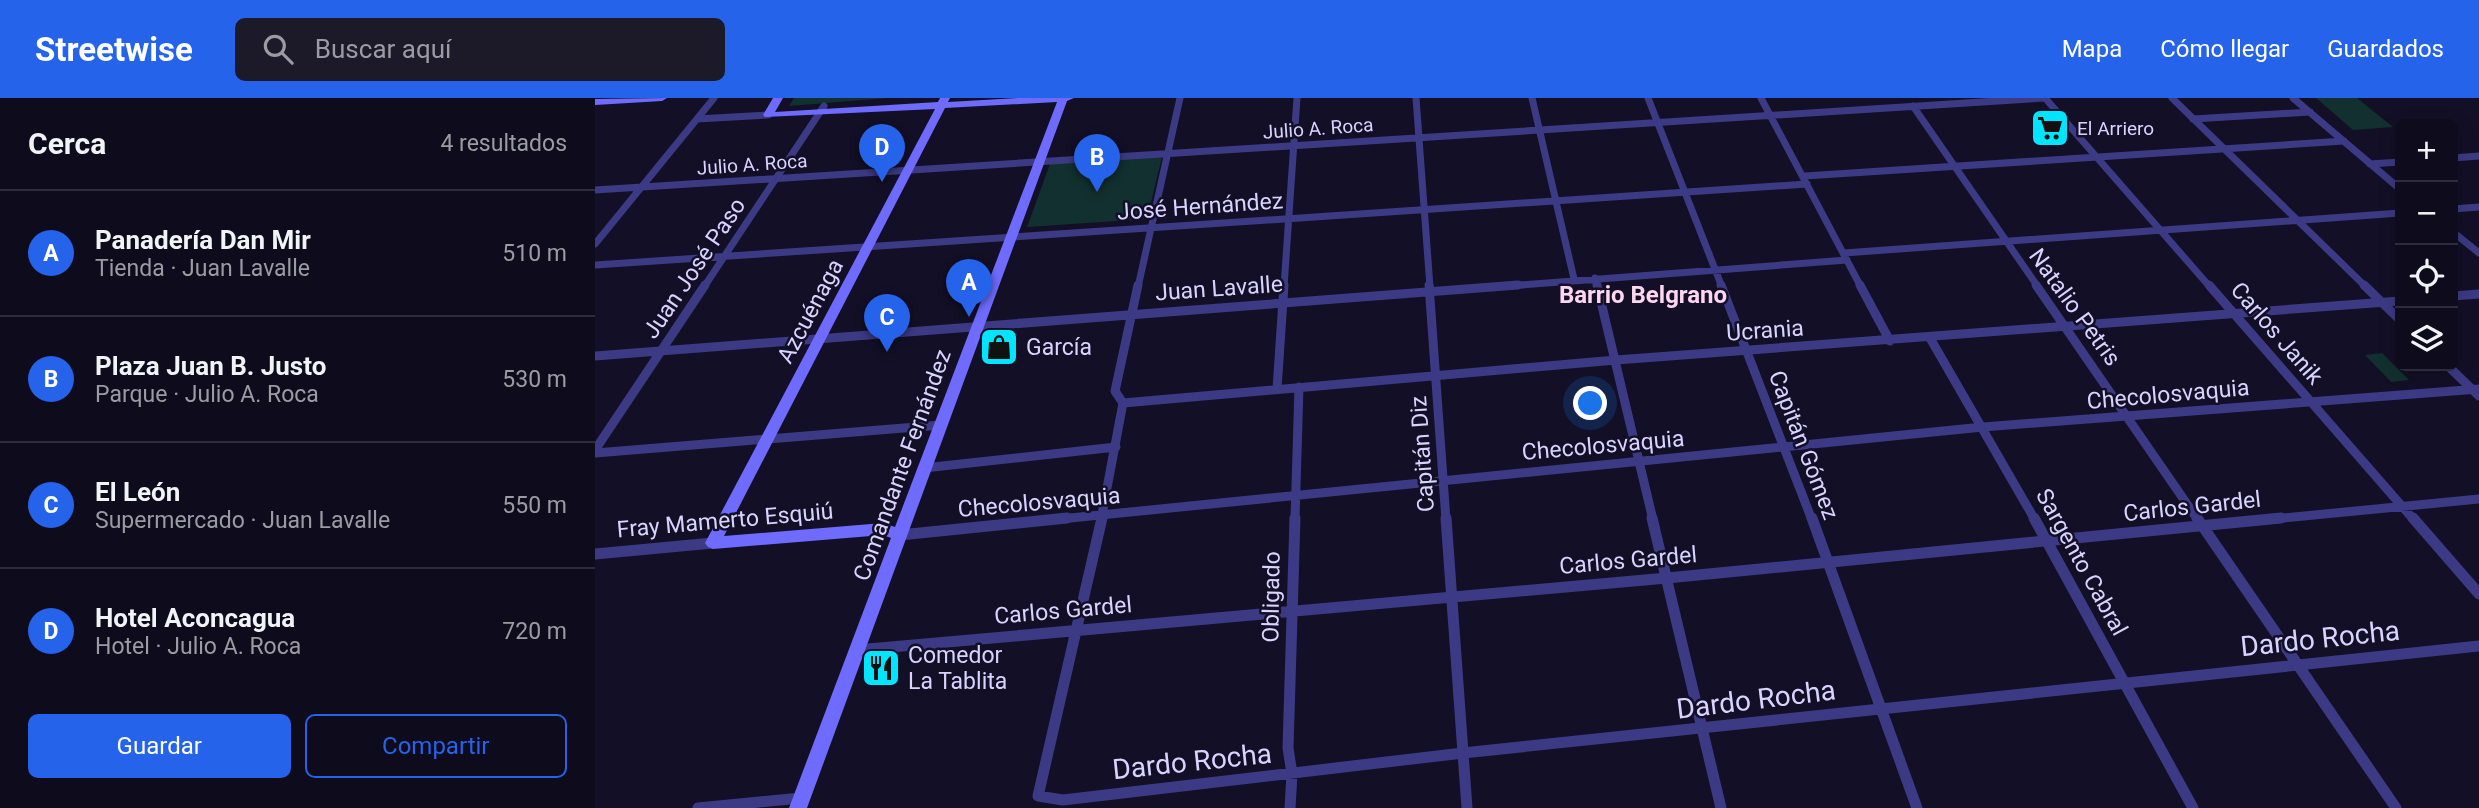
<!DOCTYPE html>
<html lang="es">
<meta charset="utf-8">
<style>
:root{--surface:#0e0b1c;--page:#1c1929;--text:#f1f3f6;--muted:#9b9ba3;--line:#2e2b3b;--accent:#2563eb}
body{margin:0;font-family:Roboto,sans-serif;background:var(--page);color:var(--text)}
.controls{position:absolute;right:21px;top:21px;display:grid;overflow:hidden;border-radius:10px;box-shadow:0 4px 18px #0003}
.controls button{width:63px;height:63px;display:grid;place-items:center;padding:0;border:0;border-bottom:2px solid var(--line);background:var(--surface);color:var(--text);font:35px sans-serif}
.you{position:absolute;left:996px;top:306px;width:24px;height:24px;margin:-18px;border:5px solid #fff;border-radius:50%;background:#1a73e8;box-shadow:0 0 0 10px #1a73e833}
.badge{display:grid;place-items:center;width:46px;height:46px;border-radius:50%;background:var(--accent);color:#fff;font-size:23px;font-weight:700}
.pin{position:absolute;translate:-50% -58px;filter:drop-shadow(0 2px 4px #0008)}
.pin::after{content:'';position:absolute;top:37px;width:24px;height:21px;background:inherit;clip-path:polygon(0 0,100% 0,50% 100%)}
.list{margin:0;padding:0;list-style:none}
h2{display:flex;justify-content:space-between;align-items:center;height:91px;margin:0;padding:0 28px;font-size:30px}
h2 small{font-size:23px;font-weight:400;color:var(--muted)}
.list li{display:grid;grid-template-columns:46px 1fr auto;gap:21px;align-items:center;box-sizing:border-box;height:126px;padding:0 28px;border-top:2px solid var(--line)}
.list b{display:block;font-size:26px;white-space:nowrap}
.list p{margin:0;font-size:23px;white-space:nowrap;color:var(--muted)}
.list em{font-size:23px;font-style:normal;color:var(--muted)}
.actions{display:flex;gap:14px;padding:21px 28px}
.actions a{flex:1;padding:16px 0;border:2px solid var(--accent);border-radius:10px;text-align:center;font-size:24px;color:var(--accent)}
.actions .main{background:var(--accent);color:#fff}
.icon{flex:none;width:38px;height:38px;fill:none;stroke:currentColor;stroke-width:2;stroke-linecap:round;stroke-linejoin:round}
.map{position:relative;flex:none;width:1884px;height:710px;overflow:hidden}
header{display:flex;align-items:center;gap:42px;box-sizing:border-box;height:98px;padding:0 35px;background:var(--accent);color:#fff}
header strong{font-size:33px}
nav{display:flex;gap:38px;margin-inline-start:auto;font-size:24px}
.search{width:490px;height:63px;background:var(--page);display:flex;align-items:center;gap:18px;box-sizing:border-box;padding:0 24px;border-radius:10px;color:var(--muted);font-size:26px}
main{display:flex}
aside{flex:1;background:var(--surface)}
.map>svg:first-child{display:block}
.green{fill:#12302f}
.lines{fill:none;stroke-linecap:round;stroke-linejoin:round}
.street-far2{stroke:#3d3a85;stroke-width:7}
.street-far1{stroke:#3d3a85;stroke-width:9}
.street{stroke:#3d3a85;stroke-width:11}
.secondary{fill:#6f6bff;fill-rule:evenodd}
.labels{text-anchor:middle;stroke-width:5;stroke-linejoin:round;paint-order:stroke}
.far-street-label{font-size:19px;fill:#d9d4ff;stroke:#130f26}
.far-poi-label{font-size:19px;fill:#d9d4ff;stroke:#130f26;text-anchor:start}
.street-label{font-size:23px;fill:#d9d4ff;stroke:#130f26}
.poi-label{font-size:23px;fill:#d9d4ff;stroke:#130f26;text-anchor:start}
.neighbourhood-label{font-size:24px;font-weight:bold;fill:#ffd6f0;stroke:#130f26}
.near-street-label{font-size:28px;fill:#d9d4ff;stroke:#130f26}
</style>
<header>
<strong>Streetwise</strong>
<div class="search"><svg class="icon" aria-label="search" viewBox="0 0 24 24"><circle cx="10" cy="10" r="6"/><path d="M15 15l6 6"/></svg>Buscar aquí</div>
<nav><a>Mapa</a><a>Cómo llegar</a><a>Guardados</a></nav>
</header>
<main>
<aside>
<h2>Cerca<small>4 resultados</small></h2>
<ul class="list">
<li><span class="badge">A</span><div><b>Panadería Dan Mir</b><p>Tienda · Juan Lavalle</p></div><em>510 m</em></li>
<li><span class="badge">B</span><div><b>Plaza Juan B. Justo</b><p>Parque · Julio A. Roca</p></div><em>530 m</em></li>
<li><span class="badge">C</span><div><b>El León</b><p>Supermercado · Juan Lavalle</p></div><em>550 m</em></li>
<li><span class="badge">D</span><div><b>Hotel Aconcagua</b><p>Hotel · Julio A. Roca</p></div><em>720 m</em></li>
</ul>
<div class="actions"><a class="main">Guardar</a><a>Compartir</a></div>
</aside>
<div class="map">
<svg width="1884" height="710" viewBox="0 0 1884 710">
<rect width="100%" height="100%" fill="#130f26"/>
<path class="green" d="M199 0H293L194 8Z
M1721 0H1762L1798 29 1758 32Z
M567 59 552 121 432 129 455 66Z
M1787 255 1814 282 1796 284 1770 257Z"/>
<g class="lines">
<path class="street-far2" d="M821 0 835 189
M937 0 979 181
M1053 0 1127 189
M1166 0 1266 189
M1450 0 1615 189
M1577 0 1771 189
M1698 0 1805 91
M1318 8 1443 189
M102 21 173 17
M1598 21 1715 14
M1858 60 1884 58
M1775 66 1805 64
M1210 78 1749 43
M0 92 1449 0
M1858 111 1884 109
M1858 134 1884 155
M0 146 119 0
M1249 155 1805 115
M0 167 1212 86
M1000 180 1002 189
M109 189 229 8
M543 189 585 0
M689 189 702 0
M900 189 1252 162"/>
<path class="street-far1" d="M834 187 851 422
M1002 187 1058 422
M1126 187 1217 422
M1265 187 1295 243
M1441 187 1603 422
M1614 187 1819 422
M1769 187 1805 222
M1858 198 1884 196
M1335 240 1440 422
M0 258 923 187
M1853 268 1884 298
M682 291 689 187
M528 305 1021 262 1805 203
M0 352 110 187
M0 355 346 327
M329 370 521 349
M455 422 1388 329 1884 291
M506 422 528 305 520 293 543 187
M700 422 704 289
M1668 422 1884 401"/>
<path class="street" d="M507 420 443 698 468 702 868 655 1884 548
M851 420 872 710
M1057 420 1126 710
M1217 420 1322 710
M1439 420 1598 710
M1602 420 1801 710
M1818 420 1884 496
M305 437 472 420
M0 456 118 445
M262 552 1072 480 1686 420
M103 710 206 700
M695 710 697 676 693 650 700 420"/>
<path class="secondary" d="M72 0 67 3 0 7V1Z
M178 0H188L180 14 343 4 345 0H355L353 4 423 0H479L472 3 212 710H194L296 440 288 437 118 451 113 449 110 445 340 11 170 19 168 17ZM462 4 300 429 288 425 129 438 350 10Z"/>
</g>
<defs>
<symbol id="supermarket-square" viewBox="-11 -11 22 22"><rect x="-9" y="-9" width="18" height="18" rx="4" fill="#00e5ff" stroke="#130f26"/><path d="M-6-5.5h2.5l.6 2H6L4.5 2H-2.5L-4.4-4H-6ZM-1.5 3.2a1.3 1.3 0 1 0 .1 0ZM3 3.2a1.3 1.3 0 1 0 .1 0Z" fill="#111"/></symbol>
<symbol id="shop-square" viewBox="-11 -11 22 22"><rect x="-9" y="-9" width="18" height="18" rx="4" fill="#00e5ff" stroke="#130f26"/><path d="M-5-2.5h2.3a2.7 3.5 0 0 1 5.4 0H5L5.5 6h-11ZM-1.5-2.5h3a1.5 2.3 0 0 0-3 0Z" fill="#111"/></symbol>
<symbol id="restaurant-square" viewBox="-11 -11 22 22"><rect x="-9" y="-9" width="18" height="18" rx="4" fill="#00e5ff" stroke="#130f26"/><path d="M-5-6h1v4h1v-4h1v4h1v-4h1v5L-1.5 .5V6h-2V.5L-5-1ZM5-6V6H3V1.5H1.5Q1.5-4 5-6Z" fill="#111"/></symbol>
</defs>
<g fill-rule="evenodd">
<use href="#supermarket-square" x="1433" y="8" width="44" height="44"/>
<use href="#shop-square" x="382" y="227" width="44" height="44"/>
<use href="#restaurant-square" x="264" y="548" width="44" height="44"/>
</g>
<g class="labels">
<g class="far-street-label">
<text transform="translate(723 30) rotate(-4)" y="7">Julio A. Roca</text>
<text transform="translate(157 66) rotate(-4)" y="7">Julio A. Roca</text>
</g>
<g class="far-poi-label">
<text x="1482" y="37">El Arriero</text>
</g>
<g class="street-label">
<text transform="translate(605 108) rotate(-4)" y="8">José Hernández</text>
<text transform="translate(99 170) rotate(-56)" y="8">Juan José Paso</text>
<text transform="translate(624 190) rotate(-4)" y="8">Juan Lavalle</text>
<text transform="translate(1480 209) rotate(54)" y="8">Natalio Petris</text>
<text transform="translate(215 213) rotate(-62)" y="8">Azcuénaga</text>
<text transform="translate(1170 232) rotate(-4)" y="8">Ucrania</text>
<text transform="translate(1682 235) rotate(49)" y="8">Carlos Janik</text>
<text transform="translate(1573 296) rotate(-5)" y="8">Checolosvaquia</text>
<text transform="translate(1008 347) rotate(-5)" y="8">Checolosvaquia</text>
<text transform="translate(1209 347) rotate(69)" y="8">Capitán Gómez</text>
<text transform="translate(827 356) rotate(-94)" y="8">Capitán Diz</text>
<text transform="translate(307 367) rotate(-70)" y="8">Comandante Fernández</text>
<text transform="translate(444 404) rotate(-5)" y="8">Checolosvaquia</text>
<text transform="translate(1597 408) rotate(-6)" y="8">Carlos Gardel</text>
<text transform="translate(130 422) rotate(-5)" y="8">Fray Mamerto Esquiú</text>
<text transform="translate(1033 462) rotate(-5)" y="8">Carlos Gardel</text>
<text transform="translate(1487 464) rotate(61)" y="8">Sargento Cabral</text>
<text transform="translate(676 499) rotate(-89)" y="8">Obligado</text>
<text transform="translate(468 512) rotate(-5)" y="8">Carlos Gardel</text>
</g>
<g class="poi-label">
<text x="431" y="257">García</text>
<text x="313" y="565">Comedor<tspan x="313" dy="26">La Tablita</tspan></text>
</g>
<g class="neighbourhood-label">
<text x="1048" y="205">Barrio Belgrano</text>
</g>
<g class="near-street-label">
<text transform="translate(1725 540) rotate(-6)" y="10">Dardo Rocha</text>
<text transform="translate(1161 601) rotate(-7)" y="10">Dardo Rocha</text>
<text transform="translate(597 663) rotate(-6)" y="10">Dardo Rocha</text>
</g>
</g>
</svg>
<div class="controls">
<button>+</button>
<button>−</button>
<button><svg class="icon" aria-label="locate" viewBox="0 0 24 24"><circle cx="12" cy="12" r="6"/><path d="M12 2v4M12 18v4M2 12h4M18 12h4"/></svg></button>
<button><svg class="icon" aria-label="layers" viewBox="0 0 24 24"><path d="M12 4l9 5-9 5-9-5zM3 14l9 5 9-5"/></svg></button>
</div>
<div class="you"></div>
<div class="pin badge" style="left:374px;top:219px">A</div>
<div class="pin badge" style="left:502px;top:94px">B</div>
<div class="pin badge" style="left:292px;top:254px">C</div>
<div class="pin badge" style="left:287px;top:84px">D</div>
</div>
</main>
